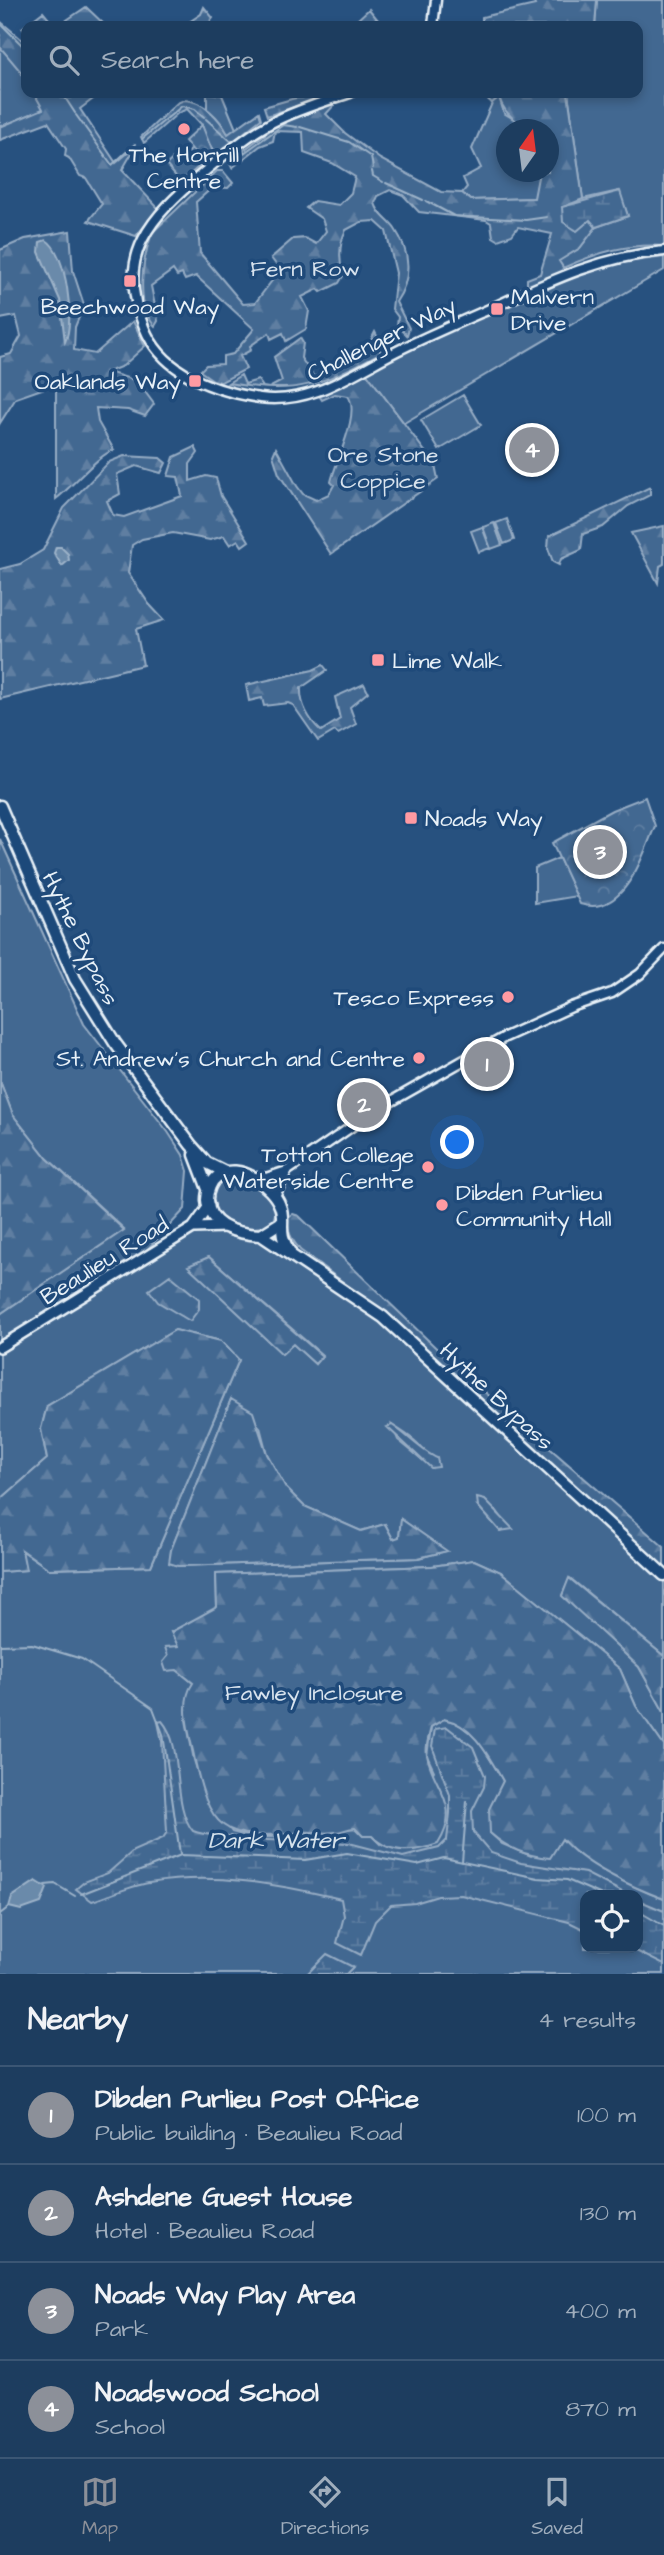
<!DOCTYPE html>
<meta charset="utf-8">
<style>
:root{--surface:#1d3d5f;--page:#2a4868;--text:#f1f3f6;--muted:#a0aebd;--line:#3b5674;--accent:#8c9099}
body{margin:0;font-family:"Architects Daughter",sans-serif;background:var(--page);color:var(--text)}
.controls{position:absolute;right:21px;bottom:21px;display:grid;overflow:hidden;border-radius:14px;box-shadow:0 4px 10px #0003}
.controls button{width:63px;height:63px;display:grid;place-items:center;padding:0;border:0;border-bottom:2px solid var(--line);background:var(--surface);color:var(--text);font:35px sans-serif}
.compass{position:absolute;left:496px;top:119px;width:63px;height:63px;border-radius:50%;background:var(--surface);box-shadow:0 4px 10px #0003;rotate:14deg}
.you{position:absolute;left:458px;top:1143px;width:24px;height:24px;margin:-18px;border:5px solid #fff;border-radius:50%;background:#1a73e8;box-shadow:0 0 0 10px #1a73e833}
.badge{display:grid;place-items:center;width:46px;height:46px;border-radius:50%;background:var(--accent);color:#fff;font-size:23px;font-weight:700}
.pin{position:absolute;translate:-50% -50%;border:4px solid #fff;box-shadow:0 2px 7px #0006}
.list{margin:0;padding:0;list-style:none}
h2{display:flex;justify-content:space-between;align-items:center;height:91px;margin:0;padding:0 28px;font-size:30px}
h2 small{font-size:23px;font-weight:400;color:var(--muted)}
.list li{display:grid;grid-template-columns:46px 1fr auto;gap:21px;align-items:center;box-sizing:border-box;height:98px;padding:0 28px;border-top:2px solid var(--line)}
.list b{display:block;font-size:26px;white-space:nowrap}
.list p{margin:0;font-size:23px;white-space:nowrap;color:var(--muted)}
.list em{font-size:23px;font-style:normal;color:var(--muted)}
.icon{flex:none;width:38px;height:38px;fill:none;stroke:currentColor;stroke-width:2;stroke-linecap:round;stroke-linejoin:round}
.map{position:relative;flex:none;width:664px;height:1974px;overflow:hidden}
.search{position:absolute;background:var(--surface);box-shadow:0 4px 10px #0003;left:21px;right:21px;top:21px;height:77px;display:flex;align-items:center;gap:18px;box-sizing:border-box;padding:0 24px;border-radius:14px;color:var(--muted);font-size:26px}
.sheet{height:483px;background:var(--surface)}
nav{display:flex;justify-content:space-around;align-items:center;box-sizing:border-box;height:98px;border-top:2px solid var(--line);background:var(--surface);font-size:19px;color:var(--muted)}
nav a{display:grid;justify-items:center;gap:4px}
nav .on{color:var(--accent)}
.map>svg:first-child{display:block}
.green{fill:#436891;stroke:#96acc4;stroke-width:2;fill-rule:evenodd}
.forest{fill:url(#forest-firs);stroke:#96acc4;stroke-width:2}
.wetland{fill:url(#wetland-marsh);stroke:#96acc4;stroke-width:2}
.park{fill:url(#park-crowns);stroke:#96acc4;stroke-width:2}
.water{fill:#6b8aaa;stroke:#9db3c9;stroke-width:2}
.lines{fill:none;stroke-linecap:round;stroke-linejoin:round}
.stream{stroke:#9db3c9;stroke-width:2}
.tertiary-casing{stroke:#e8f1f8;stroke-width:13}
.secondary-casing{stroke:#e8f1f8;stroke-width:14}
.primary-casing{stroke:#e8f1f8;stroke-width:15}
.tertiary{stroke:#1f4a7a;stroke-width:8}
.secondary{stroke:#1f4a7a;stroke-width:9}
.primary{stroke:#1f4a7a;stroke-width:10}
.poi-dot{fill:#ff9aa2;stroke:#1f4a7a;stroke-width:2.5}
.labels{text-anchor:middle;stroke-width:7;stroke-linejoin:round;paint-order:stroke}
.poi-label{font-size:23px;fill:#e8f1f8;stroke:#1f4a7a;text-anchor:start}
.park-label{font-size:23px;fill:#d8e3ee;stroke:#1f4a7a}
.street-label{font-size:23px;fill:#e8f1f8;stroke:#1f4a7a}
.water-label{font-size:24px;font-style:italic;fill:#d5e2ec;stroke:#1f4a7a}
</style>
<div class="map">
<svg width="664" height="1974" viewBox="0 0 664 1974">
<defs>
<pattern id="forest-firs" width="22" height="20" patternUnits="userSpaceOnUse" patternTransform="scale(1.75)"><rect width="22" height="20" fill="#436891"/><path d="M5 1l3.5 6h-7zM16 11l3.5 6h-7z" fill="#5e7ea1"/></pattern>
<pattern id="wetland-marsh" width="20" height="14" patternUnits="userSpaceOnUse" patternTransform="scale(1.75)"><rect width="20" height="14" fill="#436891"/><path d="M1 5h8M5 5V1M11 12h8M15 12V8" fill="none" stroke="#5e7ea1"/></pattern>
<pattern id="park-crowns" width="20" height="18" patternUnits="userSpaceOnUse" patternTransform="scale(1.75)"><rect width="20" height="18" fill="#436891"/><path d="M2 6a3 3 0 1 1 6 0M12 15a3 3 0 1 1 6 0" fill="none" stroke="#5e7ea1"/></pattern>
</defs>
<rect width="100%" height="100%" fill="#27517f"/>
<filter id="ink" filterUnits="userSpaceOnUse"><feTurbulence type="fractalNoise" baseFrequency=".0143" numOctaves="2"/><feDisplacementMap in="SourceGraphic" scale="14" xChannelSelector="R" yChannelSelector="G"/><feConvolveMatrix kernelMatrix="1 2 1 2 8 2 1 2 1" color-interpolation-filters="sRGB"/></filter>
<g filter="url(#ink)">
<path class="green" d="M597 0H664V246C628 243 596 253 563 268L558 261 580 248 596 227 628 216 619 191 583 199 568 93H638V26H595Z
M43 12 53 24 26 26V33L22 28Z
M0 47C14 62 26 71 26 93H34L44 109 0 127Z
M207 93 222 95 236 129 228 135 207 109Z
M499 97 504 113 530 129 506 130V172H539L535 198 471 200 462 193 467 187 463 178 481 168 472 149 492 103Z
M192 149 203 163 181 182 166 165 177 155 181 159Z
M664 257V270L404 423 365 371 546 287 603 265Z
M463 395 481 425 439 450 421 420Z
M507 519 514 540 504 544 496 523Z
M494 523 502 545 491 549 483 527Z
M482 527 490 548 479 552 471 531Z
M0 839 84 1024 168 1132 183 1155 188 1171 185 1209 142 1255 0 1345V1314L124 1229 47 1158 13 1115 0 1081Z
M559 858 577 896 535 903V868Z
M232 1175 261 1187 277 1208 272 1224C251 1233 232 1226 214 1213L211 1193 215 1182Z
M210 1228 261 1239 388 1324 664 1578V1656L570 1578 562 1595 639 1667 664 1712V1746L636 1706 620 1669 501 1572 474 1560 432 1566 216 1574 217 1608 171 1632 179 1646 177 1670 193 1683 186 1720 194 1760 205 1796 232 1832 251 1837H273L355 1828 363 1836H372L380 1844 434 1771 427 1756 431 1727 444 1719C474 1725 489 1757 503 1781L490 1833 502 1844 531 1856 562 1839C593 1865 626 1885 664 1899V1974H0V1572L25 1570 21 1550 49 1569 151 1566 239 1360 221 1341 175 1330 47 1406 41 1429 47 1459 0 1500V1349L198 1229ZM209 1257 322 1355 315 1364 293 1344 282 1354 189 1266ZM231 1399 260 1427 267 1454 286 1488 304 1506 361 1531 385 1524 393 1539 399 1538 401 1519 446 1551 418 1558 178 1566 170 1563 171 1550ZM392 1425C410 1437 426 1445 431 1467L398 1440ZM478 1506 497 1511 505 1523 500 1531ZM585 1895H638V1948H585Z"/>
<path class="forest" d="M533 0H597L595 26H482V17L535 5Z
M86 7 106 26H58Z
M204 7 213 18 207 26H183L201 14Z
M369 9 383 26H364L358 19Z
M0 21 26 43V78L0 47Z
M34 93H101L80 109 116 163 136 146 122 170 159 209 136 236 88 221 102 204 86 178 80 176 69 158 65 156 66 149 48 122 0 140V127L43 109Z
M305 93H318L321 98 267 116 264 107 302 96Z
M480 93H568L583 199 563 207 590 219 596 227 580 248 559 261 566 272 527 288V279L540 274 552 234 518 227 512 235 498 240 493 237 491 223 486 220 419 212 403 195 390 190 378 196 375 203C378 215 389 220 395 229 411 253 412 279 396 302L409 328 407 335 397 325 398 317 392 309 396 273 386 231 375 221 361 222 346 230C338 245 339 260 343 276L339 283 321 292 318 289 302 297 309 311 306 329 286 341 283 333 271 339 269 333 250 346 251 350 240 356 246 369 221 382 213 380 200 371 206 365 223 364V356L233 354 254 329 196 276 185 280 182 274 177 276 173 270 151 286 158 321 155 326C134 305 143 257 152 233L217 171H223L233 183 228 188 213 187 196 202 200 253 243 304 255 303 280 270 271 258 293 239 305 238 316 244 326 231 322 219 306 208 314 201 339 205 351 193 355 177 332 163 304 153 303 132 275 131 273 141 260 146 232 168 229 161 276 126 337 102 326 114 345 133 380 159 441 192 462 193 471 200 534 198 539 172H548L549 146 553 143 549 140 548 130C526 129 506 120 499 97L492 103Z
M184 100C203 100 220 119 228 134L259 112 261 119 217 154 206 140 202 125 187 109 178 113 144 143 141 137 177 103Z
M70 231 73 271 84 305 75 327 74 350 95 354 133 321 145 346 123 366 108 372 137 381 154 404 145 416 128 410 96 408 98 422 114 450C100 453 72 487 56 499V384L16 398 0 423V357L11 354 21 336 16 316 0 319V250L25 239Z
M375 332 380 342V353C319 386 297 395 228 383L241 375 245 384 258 380 263 387 269 388 282 381 274 357 300 338 303 343 301 358 314 377 332 369 331 363 341 357C362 366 367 347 375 332Z
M365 371 435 465 438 479 331 554 279 474 273 455 276 448 297 486 303 494 316 500 329 494 334 485 331 482C335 462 361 413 348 396L335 394 322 400 320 397Z
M195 447 198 453 190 464V481L206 476 216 478 221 496 249 541 242 546 238 540 230 545 224 536 210 540 173 533 142 539 132 545 128 573 149 604 164 620 136 629 143 665 0 699V569L20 564 43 550 64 508 109 462 124 456 160 458 166 463 161 473 136 466 117 474 120 494 107 501 113 515 124 517 182 496 178 477 168 476 174 457Z
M650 487V495L628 506 603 527 583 534 581 550 561 559 559 565 553 562 548 548 549 536Z
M664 526V564L660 566 658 583 631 533Z
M323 665 327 670 301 688C300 704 309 720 321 731L340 719 335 697 364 684 368 692 350 707 356 724 338 734 335 731 318 741 293 705 288 703 264 706 262 698 249 701 246 685 313 670Z
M0 1081 13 1115 47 1158 124 1230 0 1314Z
M293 1214 299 1216 456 1367 664 1547V1570L398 1323 300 1250C292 1240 286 1231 288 1217Z
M209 1257 322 1356 315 1364 293 1344 282 1354 188 1266Z
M170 1275 199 1299V1309L190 1321 158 1302 149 1290Z
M175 1330 221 1341 239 1360 151 1566 49 1569 22 1550 26 1570 0 1572V1500L47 1459 41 1429 47 1406Z
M231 1399 253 1412 267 1454 286 1488 304 1506 361 1531 385 1524 393 1539 399 1537 401 1519 447 1551 418 1558 178 1566 169 1563 171 1550Z
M392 1425C406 1434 424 1453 437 1458L439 1467 431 1468 387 1427Z
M477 1498 485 1500 513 1529 500 1531 478 1506Z
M474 1560 501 1572 620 1669 636 1706 664 1746V1899C632 1887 584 1865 562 1839L550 1858C526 1856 508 1849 490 1833L489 1809 503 1781C489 1757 474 1725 444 1719L431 1727C429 1736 425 1746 427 1755 433 1788 463 1805 438 1844 416 1852 390 1855 372 1836H363L355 1828C347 1828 342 1832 335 1832 324 1834 313 1831 303 1832 222 1842 209 1831 193 1751 188 1730 180 1701 193 1683L177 1670 166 1671 163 1662 168 1656 165 1647 178 1646 171 1632 217 1607 216 1574 432 1566Z
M569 1578 664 1656V1712L639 1667 562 1596Z"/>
<path class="wetland" d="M620 191 628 216 596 227 590 220 577 231 563 222 562 207Z
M162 1721C185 1747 171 1805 193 1831 209 1838 225 1832 241 1839L349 1843 403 1857 439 1848 447 1840 450 1813V1795L432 1746 435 1729 447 1727 473 1747 485 1776 484 1787 472 1811 473 1832 491 1853 521 1863 585 1873 628 1895H585V1930L569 1922 461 1895 438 1896 415 1903 391 1905 375 1921 361 1955 337 1943 344 1916 341 1899C277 1884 215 1872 149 1883 130 1886 111 1895 92 1901L76 1889 84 1882 108 1873 133 1851 163 1838 167 1832 162 1741 158 1722Z
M638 1900 664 1911V1965L630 1948H638Z
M327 1954 353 1967 346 1974H307Z"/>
<path class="park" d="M202 125 214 155 204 164 185 141Z
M645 797 655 826C642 857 624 918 580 904L552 843 612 810Z"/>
<path class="water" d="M46 240C67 252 75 323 65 342L60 300 39 252 40 242Z
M56 547H61L68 554 69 560 62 566 54 553Z
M36 1881 47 1888 41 1903 21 1910 9 1907 12 1897Z"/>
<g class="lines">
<path class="stream" d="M0 23 26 49
M62 93 75 113
M76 115 112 165 135 144
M206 119 233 143
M300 127 349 142 371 157 373 168
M142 139 182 106 195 109 204 117
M240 149 244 153 283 125 297 127
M372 171 373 176 383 182
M386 183 423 200
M426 201 454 216 526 220 547 217
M0 1645 32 1644 82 1659 153 1708 163 1734 180 1854
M462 1862 467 1801
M45 1885 55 1884 75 1896
M81 1894 181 1855 305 1860 347 1853 417 1865 444 1858 538 1878 567 1880 602 1895
M638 1911 664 1926
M0 1914 9 1907"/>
<defs>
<path id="tertiary" d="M433 26 436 0
M350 93C323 102 296 110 271 123 246 136 224 155 203 173 151 217 114 255 144 327 162 373 214 391 260 398 312 405 353 373 397 351 429 335 462 321 494 307 552 280 600 257 664 251
M253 1177 266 1178 287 1171 376 1110 505 1037 571 1007 612 993 640 974 664 949
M275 1196 287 1171"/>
<path id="secondary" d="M195 1228 225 1227
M0 1347 193 1228 209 1206"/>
<path id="primary" d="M0 806 75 979 115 1043 191 1145 207 1163 225 1172
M195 1155 208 1189
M280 1223 261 1235C239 1234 209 1228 207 1200 207 1191 211 1181 218 1176 238 1161 273 1186 280 1206 286 1221 276 1232 290 1252
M261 1235 383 1317 664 1575"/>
</defs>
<use href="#tertiary" class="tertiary-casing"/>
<use href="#secondary" class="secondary-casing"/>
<use href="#primary" class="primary-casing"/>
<use href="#tertiary" class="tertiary"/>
<use href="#secondary" class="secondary"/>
<use href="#primary" class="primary"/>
</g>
</g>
<g class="poi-dot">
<circle cx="184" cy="129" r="7"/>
<rect x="123" y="274" width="14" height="14" rx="3.5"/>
<rect x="490" y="302" width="14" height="14" rx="3.5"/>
<rect x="188" y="374" width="14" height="14" rx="3.5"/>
<rect x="371" y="653" width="14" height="14" rx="3.5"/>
<rect x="404" y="811" width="14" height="14" rx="3.5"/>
<circle cx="508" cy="997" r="7"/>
<circle cx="419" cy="1058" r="7"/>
<circle cx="428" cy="1167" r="7"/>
<circle cx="442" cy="1205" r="7"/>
</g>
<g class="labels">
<g class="poi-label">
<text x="184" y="162" text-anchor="middle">The Horrill<tspan x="184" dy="26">Centre</tspan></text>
<text x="511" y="304">Malvern<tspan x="511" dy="26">Drive</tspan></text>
<text x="130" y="314" text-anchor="middle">Beechwood Way</text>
<text x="181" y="389" text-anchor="end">Oaklands Way</text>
<text x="392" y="668">Lime Walk</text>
<text x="425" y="826">Noads Way</text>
<text x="494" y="1005" text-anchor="end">Tesco Express</text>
<text x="405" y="1066" text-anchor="end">St. Andrew's Church and Centre</text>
<text x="414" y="1162" text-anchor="end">Totton College<tspan x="414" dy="26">Waterside Centre</tspan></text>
<text x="456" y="1200">Dibden Purlieu<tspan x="456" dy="26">Community Hall</tspan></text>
</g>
<g class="park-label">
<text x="305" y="276">Fern Row</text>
<text x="383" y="462">Ore Stone<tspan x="383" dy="26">Coppice</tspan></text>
<text x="314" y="1700">Fawley Inclosure</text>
</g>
<g class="street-label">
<text transform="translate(381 339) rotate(-26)" y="8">Challenger Way</text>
<text transform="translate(81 938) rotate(64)" y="8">Hythe Bypass</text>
<text transform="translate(104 1260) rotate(-32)" y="8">Beaulieu Road</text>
<text transform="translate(497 1396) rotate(43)" y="8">Hythe Bypass</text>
</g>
<g class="water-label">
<text x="276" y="1848">Dark Water</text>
</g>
</g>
</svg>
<div class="controls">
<button><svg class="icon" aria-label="locate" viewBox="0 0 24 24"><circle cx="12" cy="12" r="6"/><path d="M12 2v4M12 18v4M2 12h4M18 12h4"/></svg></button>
</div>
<svg class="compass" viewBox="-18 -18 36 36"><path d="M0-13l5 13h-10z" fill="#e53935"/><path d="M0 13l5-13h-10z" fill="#a0aebd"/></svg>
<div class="you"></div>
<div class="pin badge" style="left:487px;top:1064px">1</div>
<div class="pin badge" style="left:364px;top:1105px">2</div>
<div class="pin badge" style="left:600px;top:852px">3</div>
<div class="pin badge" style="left:532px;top:450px">4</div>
<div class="search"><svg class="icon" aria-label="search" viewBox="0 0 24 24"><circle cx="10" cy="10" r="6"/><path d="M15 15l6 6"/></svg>Search here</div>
</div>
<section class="sheet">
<h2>Nearby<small>4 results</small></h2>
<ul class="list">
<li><span class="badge">1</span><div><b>Dibden Purlieu Post Office</b><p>Public building · Beaulieu Road</p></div><em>100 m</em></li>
<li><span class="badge">2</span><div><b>Ashdene Guest House</b><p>Hotel · Beaulieu Road</p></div><em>130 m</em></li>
<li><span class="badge">3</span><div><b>Noads Way Play Area</b><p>Park</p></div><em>400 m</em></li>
<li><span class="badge">4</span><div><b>Noadswood School</b><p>School</p></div><em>870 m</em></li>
</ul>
</section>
<nav>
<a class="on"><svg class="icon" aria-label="map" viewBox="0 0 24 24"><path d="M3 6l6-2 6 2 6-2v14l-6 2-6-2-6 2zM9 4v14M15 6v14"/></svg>Map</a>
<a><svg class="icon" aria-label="directions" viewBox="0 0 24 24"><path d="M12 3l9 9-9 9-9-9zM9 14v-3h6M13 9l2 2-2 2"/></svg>Directions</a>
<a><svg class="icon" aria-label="saved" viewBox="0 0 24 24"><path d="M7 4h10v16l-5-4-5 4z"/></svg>Saved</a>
</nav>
